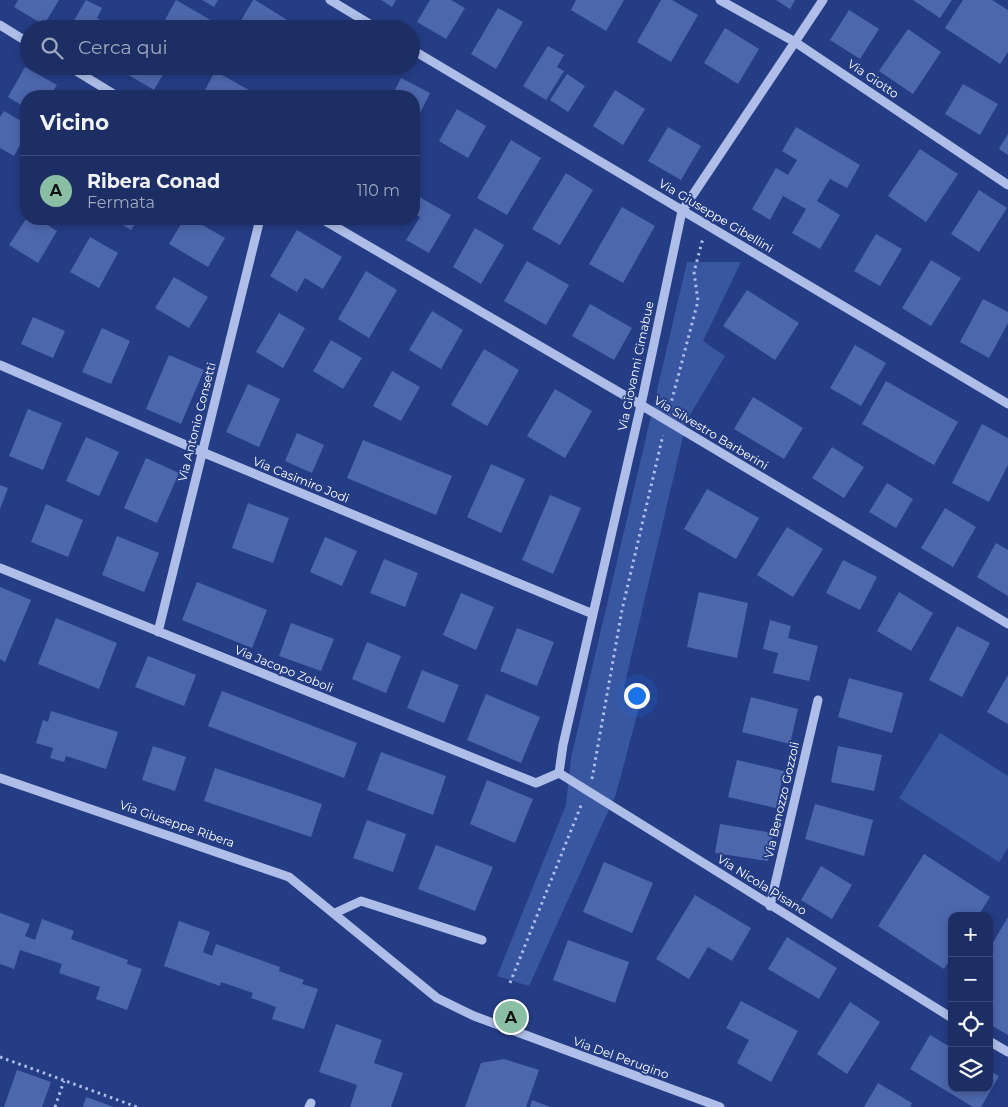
<!DOCTYPE html>
<html lang="it">
<meta charset="utf-8">
<style>
:root{--surface:#1c2e64;--page:#25366a;--text:#f1f3f6;--muted:#a0a8bf;--line:#3a4a78;--accent:#8abfa5}
body{margin:0;font-family:Montserrat,sans-serif;background:var(--page);color:var(--text)}
.controls{position:absolute;right:15px;bottom:15px;display:grid;overflow:hidden;border-radius:10px;box-shadow:0 2px 8px #0003}
.controls button{width:45px;height:45px;display:grid;place-items:center;padding:0;border:0;border-bottom:1px solid var(--line);background:var(--surface);color:var(--text);font:25px sans-serif}
.you{position:absolute;left:636px;top:695px;width:18px;height:18px;margin:-12px;border:4px solid #fff;border-radius:50%;background:#1a73e8;box-shadow:0 0 0 8px #1a73e833}
.badge{display:grid;place-items:center;width:32px;height:32px;border-radius:50%;background:var(--accent);color:#111;font-size:16px;font-weight:700}
.pin{position:absolute;translate:-50% -50%;border:2px solid #fff;box-shadow:0 1px 5px #0006}
.list{margin:0;padding:0;list-style:none}
h2{display:flex;justify-content:space-between;align-items:center;height:65px;margin:0;padding:0 20px;font-size:21px}
h2 small{font-size:16px;font-weight:400;color:var(--muted)}
.list li{display:grid;grid-template-columns:32px 1fr auto;gap:15px;align-items:center;box-sizing:border-box;height:70px;padding:0 20px;border-top:1px solid var(--line)}
.list b{display:block;font-size:19px;white-space:nowrap}
.list p{margin:0;font-size:16px;white-space:nowrap;color:var(--muted)}
.list em{font-size:16px;font-style:normal;color:var(--muted)}
.icon{flex:none;width:28px;height:28px;fill:none;stroke:currentColor;stroke-width:2;stroke-linecap:round;stroke-linejoin:round}
.map{position:relative;flex:none;width:1008px;height:1107px;overflow:hidden}
.search{position:absolute;background:var(--surface);box-shadow:0 2px 8px #0003;left:20px;top:20px;width:400px;height:55px;display:flex;align-items:center;gap:12px;box-sizing:border-box;padding:0 18px;border-radius:28px;color:var(--muted);font-size:19px}
.panel{position:absolute;background:var(--surface);box-shadow:0 2px 8px #0003;left:20px;top:90px;width:400px;height:135px;border-radius:20px}
.map>svg:first-child{display:block}
.green{fill:#3956a1}
.building{fill:#4d67ac}
.lines{fill:none;stroke-linecap:round;stroke-linejoin:round}
.path{stroke:#aebee8;stroke-width:3;stroke-dasharray:2.5 4;stroke-linecap:butt}
.minor{stroke:#aebee8;stroke-width:9}
.labels{text-anchor:middle;stroke-width:4;stroke-linejoin:round;paint-order:stroke}
.street-label{font-size:12px;fill:#fff;stroke:#253d85}
</style>
<div class="map">
<svg width="1008" height="1107" viewBox="0 0 1008 1107">
<rect width="100%" height="100%" fill="#253d85"/>
<path class="green" d="M687 262H741L703 341 725 356 687 420 624 687 642 696 616 794 529 986 497 976 566 805 571 758Z
M940 733 1008 776V848L999 862 899 798Z"/>
<path class="building" d="M18 0H59L44 25 14 7Z
M86 0 102 8 97 18 115 29H69Z
M176 0 214 22 210 29H160Z
M202 0H218L214 7Z
M253 0H255L302 29H236Z
M381 0H396L392 7Z
M430 0H451L465 8 446 39 417 22Z
M576 0H624L606 31 571 10Z
M661 0H672L698 15 671 62 637 42Z
M776 0H795L790 9Z
M913 0H952L940 18Z
M963 0H992L1008 10V52L1000 64 945 28Z
M498 8 523 22 496 69 471 54Z
M849 10 879 29 860 59 830 40Z
M725 28 759 49 738 84 704 63Z
M908 29 941 52 913 94 879 71Z
M548 46 564 55 557 67 564 71 546 100 523 86Z
M122 66H168L154 90 120 70Z
M286 66H303L299 74Z
M25 67 57 85 50 96H26V108L8 97Z
M215 71 249 90 246 96H202Z
M567 74 585 86 568 112 550 100Z
M401 78 430 93 414 125V96H392Z
M963 84 998 104 980 135 945 114Z
M615 90 645 109 623 145 593 126Z
M457 109 486 126 468 158 439 141Z
M4 111 26 124V134L14 156 0 148V117Z
M668 127 701 146 681 180 648 161Z
M796 127 860 165 847 188 830 179 817 201 840 215 820 249 792 233 806 209 783 196 770 220 752 209 776 168 788 175 797 160 782 151Z
M1008 134V155L999 149Z
M511 140 541 158 507 215 477 198Z
M920 149 958 174 926 222 888 196Z
M566 173 593 190 560 245 532 229Z
M979 190 1007 208 979 252 951 234Z
M414 194 451 215 429 253 406 240 420 217 414 214Z
M622 207 655 226 623 283 589 264Z
M26 219H38L57 231 38 263 9 245Z
M113 219H138L131 230Z
M184 219H192L225 238 208 267 169 244Z
M475 228 504 245 481 284 453 267Z
M297 230 342 257 323 289 305 278 297 292 270 276Z
M876 234 902 249 880 286 854 271Z
M90 237 118 253 99 288 70 272Z
M931 260 961 278 931 326 902 308Z
M527 261 569 285 546 325 504 301Z
M366 271 397 290 369 338 338 319Z
M174 277 208 297 189 328 155 308Z
M747 290 799 323 775 360 723 326Z
M983 299 1008 312V323L989 358 960 342Z
M590 304 632 328 614 360 572 336Z
M432 311 463 330 441 369 409 350Z
M279 313 305 328 283 368 256 352Z
M33 317 65 331 53 358 21 344Z
M102 328 130 341 111 384 82 372Z
M331 340 362 358 343 389 313 371Z
M855 345 886 363 861 406 830 388Z
M484 349 519 370 487 426 451 405Z
M169 355 204 370 181 424 146 409Z
M392 371 420 387 401 421 373 406Z
M886 381 958 422 934 465 862 424Z
M248 384 280 399 259 447 226 432Z
M555 389 592 411 565 458 527 436Z
M753 397 803 428 784 459 734 429Z
M28 409 62 423 43 470 9 456Z
M982 424 1008 438V465L989 502 952 483Z
M297 433 324 445 312 473 285 461Z
M86 437 119 452 99 496 66 481Z
M363 440 452 476 436 515 347 478Z
M832 447 864 467 844 498 812 478Z
M146 458 179 473 157 523 124 508Z
M491 464 525 479 501 533 467 517Z
M887 483 913 499 896 528 869 512Z
M0 485 8 488 0 509Z
M707 489 759 518 736 559 684 529Z
M550 495 581 508 553 574 522 560Z
M248 503 289 518 273 563 232 548Z
M46 504 83 520 68 557 31 542Z
M945 508 976 527 953 567 921 548Z
M787 527 823 549 793 597 757 575Z
M117 536 159 553 144 592 102 575Z
M325 537 357 551 342 586 310 572Z
M996 543 1008 550V596L977 577Z
M384 559 418 573 405 607 370 593Z
M843 560 877 577 860 610 826 593Z
M197 582 267 610 252 648 182 620Z
M0 587 31 600 5 662 0 659Z
M699 592 748 603 737 658 687 647Z
M899 592 933 613 911 651 877 631Z
M461 593 494 607 476 650 443 635Z
M56 618 117 643 99 689 38 664Z
M770 620 791 626 788 638 818 646 809 681 773 673 778 653 763 649Z
M291 623 334 639 321 671 279 656Z
M957 626 990 643 962 697 929 680Z
M517 628 554 642 537 686 500 671Z
M367 642 401 656 386 693 352 679Z
M148 656 196 675 184 706 135 687Z
M422 670 459 685 444 723 407 708Z
M1008 675V724L987 712Z
M849 678 903 693 892 733 838 717Z
M222 691 357 743 344 778 208 726Z
M486 694 540 717 521 763 467 740Z
M751 697 798 709 790 744 742 732Z
M51 711 118 732 106 769 66 756 64 762 50 758 53 748 36 743 43 720 48 722Z
M153 746 186 757 175 791 142 780Z
M838 746 882 755 874 791 831 782Z
M381 752 446 776 433 815 367 790Z
M737 760 784 771 776 808 728 797Z
M215 768 322 804 311 837 204 801Z
M487 780 533 799 515 843 470 824Z
M815 804 873 820 864 856 805 839Z
M367 820 406 834 393 872 353 858Z
M720 824 773 833 768 861 715 853Z
M436 845 493 867 475 911 418 889Z
M924 854 990 897 978 916H952V957L944 969 878 926Z
M604 862 653 883 632 933 583 912Z
M821 866 852 885 832 919 801 900Z
M695 895 751 928 732 961 708 947 689 979 656 959Z
M0 913 30 924 25 936 35 940 42 919 74 931 71 939 128 960 127 964 142 969 127 1010 96 999 100 987 59 973 62 964 20 950 14 969 0 964Z
M1008 917V1035L989 1024V949Z
M179 921 210 932 203 952 212 956 216 944 280 967 279 971 304 980 302 984 318 989 304 1029 272 1019 276 1007 251 998 253 993 221 982 220 986 164 966Z
M787 937 837 968 819 999 768 969Z
M568 940 629 962 615 1003 553 980Z
M741 1001 798 1031 771 1082 737 1063 749 1040 726 1028Z
M850 1002 880 1022 847 1074 817 1054Z
M336 1024 382 1040 374 1063 403 1073 391 1107H350L357 1085 319 1072Z
M930 1035 952 1048V1088H989V1071L999 1076 981 1107H973L910 1069Z
M504 1059 539 1070 526 1107H465L481 1063Z
M17 1070 51 1082 42 1107H4Z
M878 1083 912 1103 910 1107H864Z
M86 1097 114 1107H83Z
M532 1100 550 1107H530Z"/>
<g class="lines">
<path class="path" d="M670 407 698 301 694 272 703 238
M592 779 622 610 663 435
M510 983 582 803
M0 1057 137 1107
M55 1107 64 1081"/>
<path class="minor" d="M330 0 378 29
M720 0 795 42 1008 185
M0 25 29 43
M411 49 1008 404
M68 66 117 96
M322 219 641 405 1008 624
M0 365 202 452 593 614
M0 568 536 783 559 773
M158 632 260 219
M559 773 563 745 641 405 682 211 823 0
M559 773 952 1018
M0 778 289 877 437 998 474 1016 720 1107
M770 906 818 700
M335 913 361 901 482 940
M989 1041 1008 1052
M309 1107 311 1103"/>
</g>
<g class="labels">
<g class="street-label">
<text transform="translate(873 79) rotate(34)" y="4">Via Giotto</text>
<text transform="translate(716 216) rotate(31)" y="4">Via Giuseppe Gibellini</text>
<text transform="translate(636 366) rotate(-78)" y="4">Via Giovanni Cimabue</text>
<text transform="translate(197 422) rotate(-76)" y="4">Via Antonio Consetti</text>
<text transform="translate(711 433) rotate(31)" y="4">Via Silvestro Barberini</text>
<text transform="translate(301 480) rotate(22)" y="4">Via Casimiro Jodi</text>
<text transform="translate(284 669) rotate(22)" y="4">Via Jacopo Zoboli</text>
<text transform="translate(782 800) rotate(-77)" y="4">Via Benozzo Gozzoli</text>
<text transform="translate(177 824) rotate(19)" y="4">Via Giuseppe Ribera</text>
<text transform="translate(762 885) rotate(32)" y="4">Via Nicola Pisano</text>
<text transform="translate(621 1058) rotate(20)" y="4">Via Del Perugino</text>
</g>
</g>
</svg>
<div class="controls">
<button>+</button>
<button>−</button>
<button><svg class="icon" aria-label="locate" viewBox="0 0 24 24"><circle cx="12" cy="12" r="6"/><path d="M12 2v4M12 18v4M2 12h4M18 12h4"/></svg></button>
<button><svg class="icon" aria-label="layers" viewBox="0 0 24 24"><path d="M12 4l9 5-9 5-9-5zM3 14l9 5 9-5"/></svg></button>
</div>
<div class="you"></div>
<div class="pin badge" style="left:511px;top:1017px">A</div>
<div class="search"><svg class="icon" aria-label="search" viewBox="0 0 24 24"><circle cx="10" cy="10" r="6"/><path d="M15 15l6 6"/></svg>Cerca qui</div>
<section class="panel">
<h2>Vicino<small></small></h2>
<ul class="list">
<li><span class="badge">A</span><div><b>Ribera Conad</b><p>Fermata</p></div><em>110 m</em></li>
</ul>
</section>
</div>
